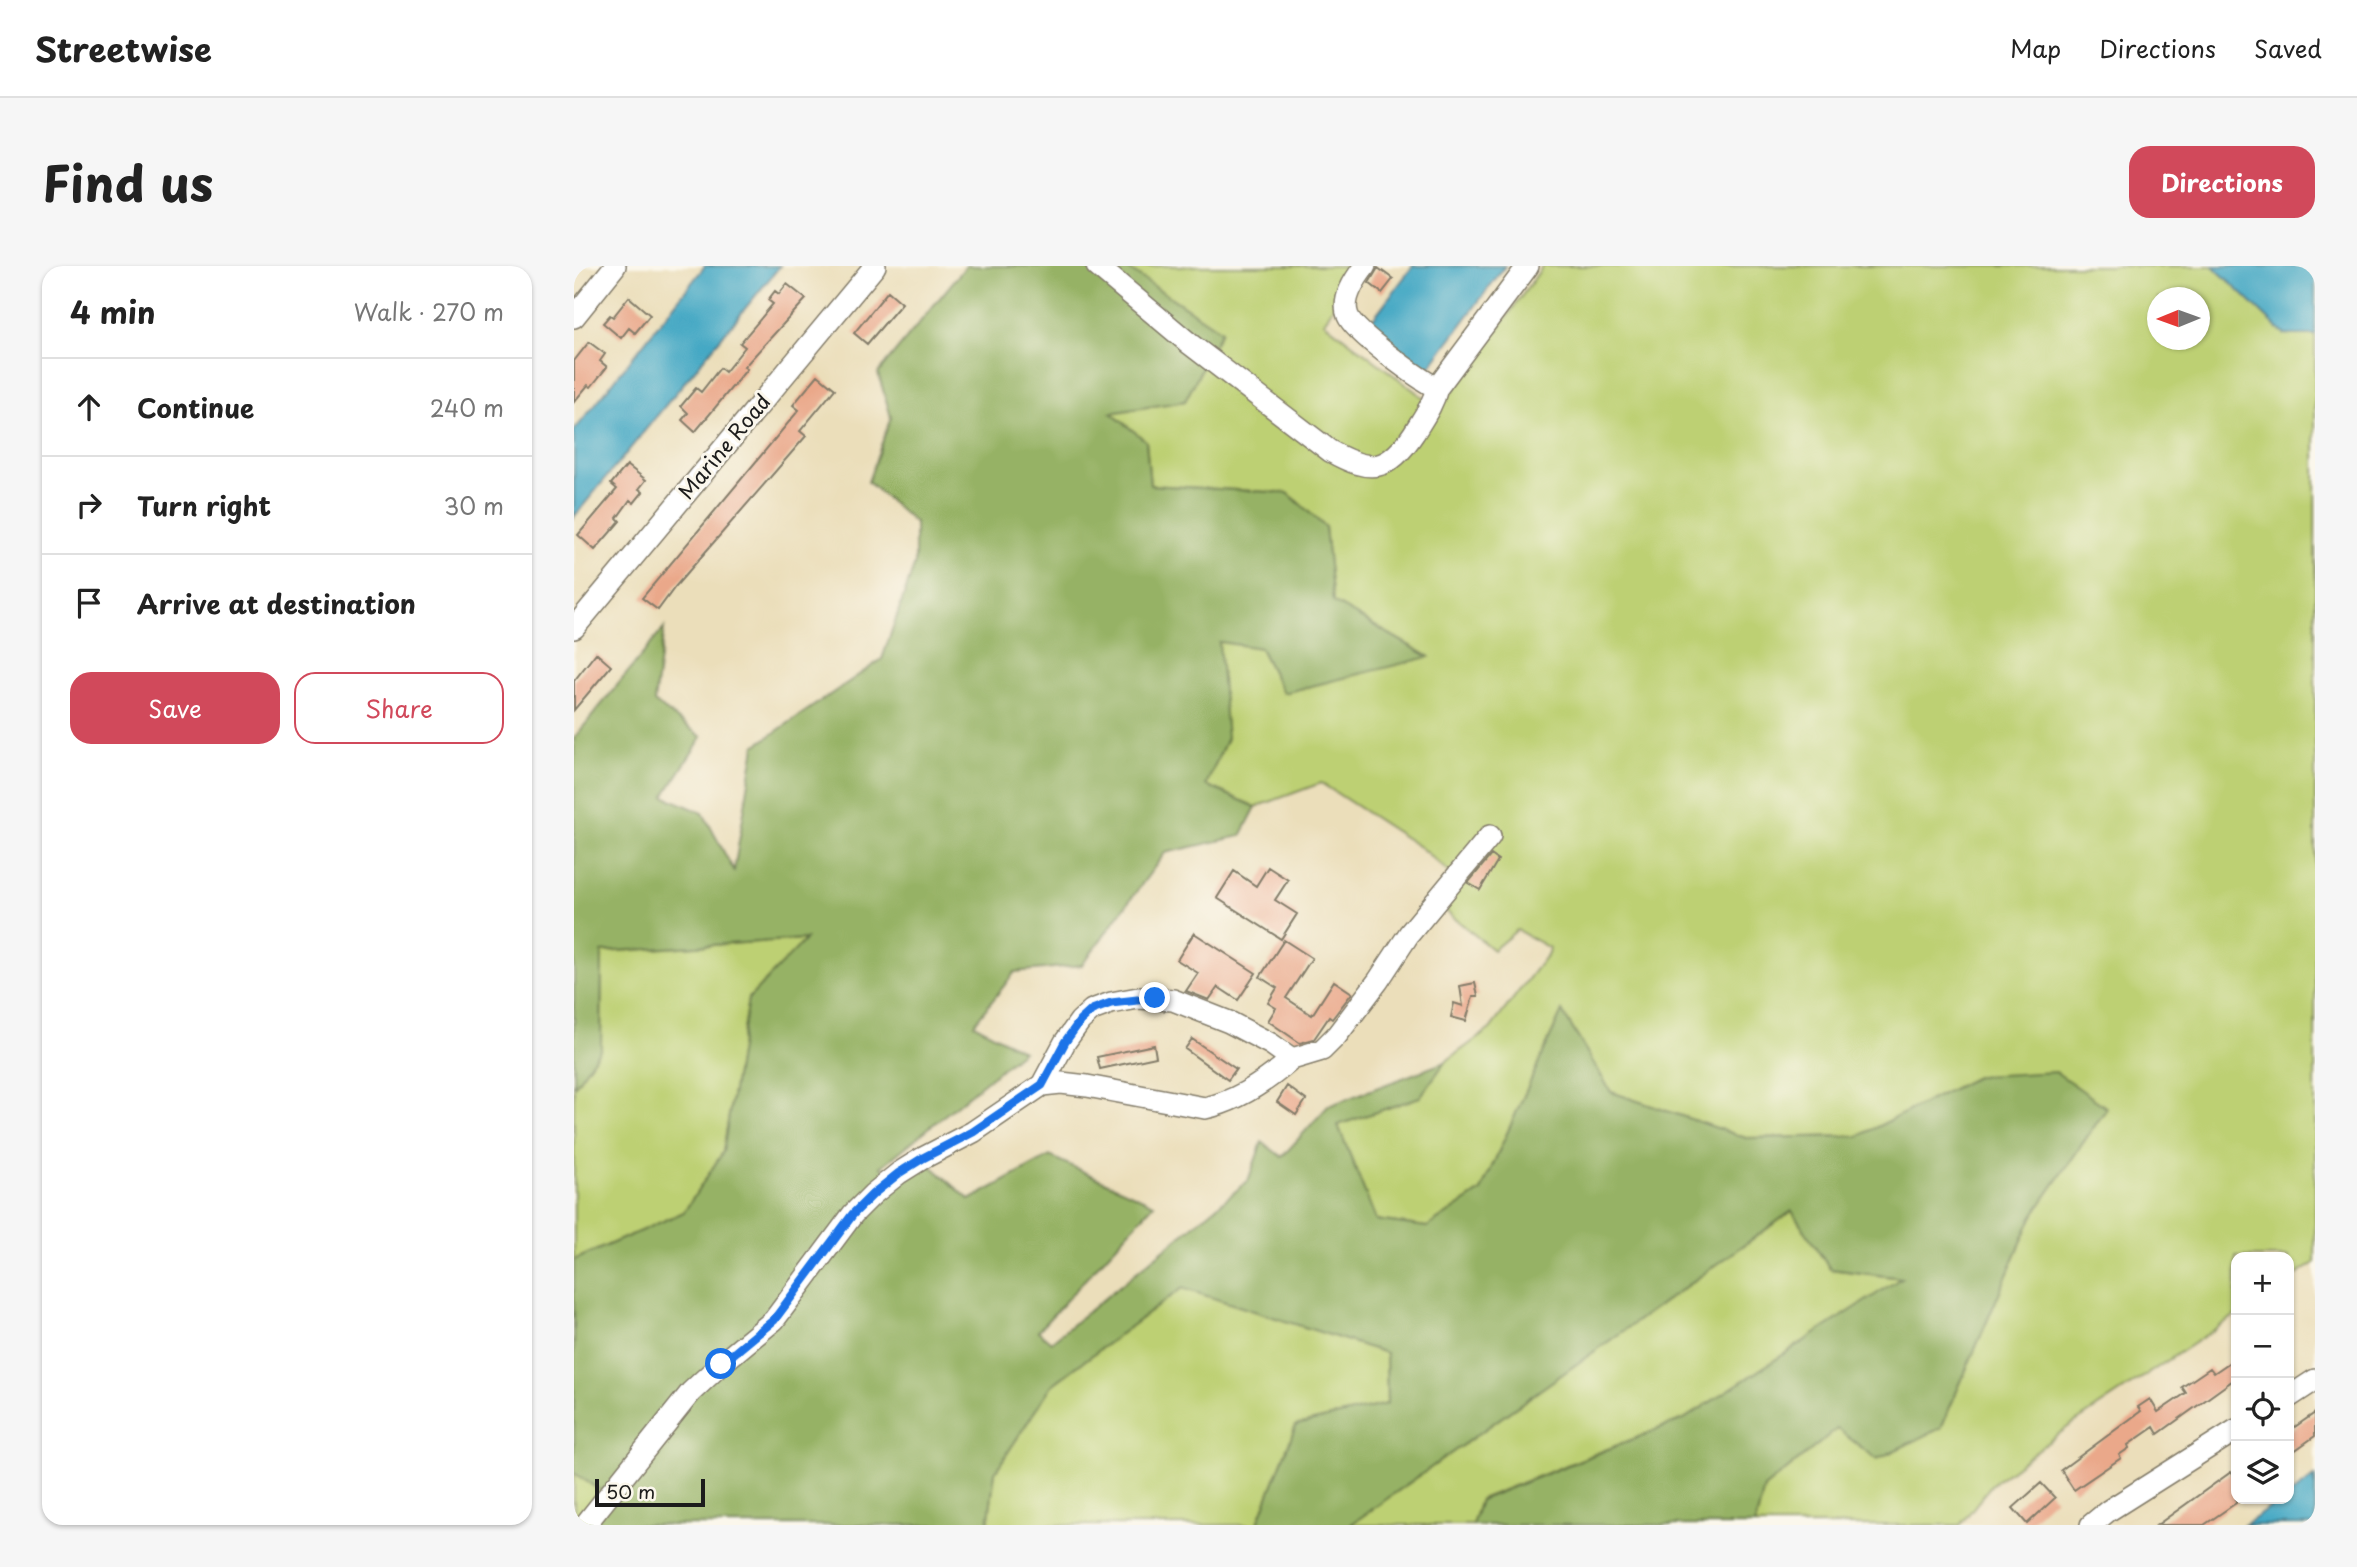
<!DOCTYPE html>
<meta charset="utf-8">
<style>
:root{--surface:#fff;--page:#f6f6f6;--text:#222;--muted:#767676;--line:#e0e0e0;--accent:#d1495b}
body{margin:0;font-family:"Playpen Sans",sans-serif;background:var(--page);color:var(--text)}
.controls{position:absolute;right:21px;bottom:21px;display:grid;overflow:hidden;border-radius:14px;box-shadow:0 2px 5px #0004}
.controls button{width:63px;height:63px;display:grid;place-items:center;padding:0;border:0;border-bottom:2px solid var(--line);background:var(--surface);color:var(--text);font:35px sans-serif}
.compass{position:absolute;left:1573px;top:21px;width:63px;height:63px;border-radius:50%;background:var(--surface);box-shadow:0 2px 5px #0004;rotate:269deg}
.scale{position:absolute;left:21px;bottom:18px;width:110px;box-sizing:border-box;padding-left:7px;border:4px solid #1c1c1c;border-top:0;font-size:19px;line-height:24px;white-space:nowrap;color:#1c1c1c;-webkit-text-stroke:5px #fbf7ec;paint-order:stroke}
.stop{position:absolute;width:21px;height:21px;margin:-16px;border:5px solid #1a73e8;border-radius:50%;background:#fff}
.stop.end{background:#1a73e8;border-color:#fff;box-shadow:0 2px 7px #0008}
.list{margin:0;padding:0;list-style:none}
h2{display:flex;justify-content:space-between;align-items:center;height:91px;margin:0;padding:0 28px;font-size:30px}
h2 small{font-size:23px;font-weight:400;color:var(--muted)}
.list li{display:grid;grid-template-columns:46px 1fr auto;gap:21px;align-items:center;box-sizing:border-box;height:98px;padding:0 28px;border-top:2px solid var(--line)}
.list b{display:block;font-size:26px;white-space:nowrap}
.list em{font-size:23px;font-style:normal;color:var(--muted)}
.actions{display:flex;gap:14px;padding:21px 28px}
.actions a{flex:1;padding:16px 0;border:2px solid var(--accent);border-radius:21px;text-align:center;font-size:24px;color:var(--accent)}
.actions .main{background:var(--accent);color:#fff}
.icon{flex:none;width:38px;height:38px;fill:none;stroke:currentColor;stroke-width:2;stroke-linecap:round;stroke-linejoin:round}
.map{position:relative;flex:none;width:1741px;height:1259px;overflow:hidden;border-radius:21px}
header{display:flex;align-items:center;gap:42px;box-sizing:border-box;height:98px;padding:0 35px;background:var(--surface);border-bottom:2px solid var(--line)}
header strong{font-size:33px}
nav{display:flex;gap:38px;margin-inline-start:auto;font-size:24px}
.intro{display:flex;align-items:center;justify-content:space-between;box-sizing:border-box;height:168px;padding:0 42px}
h1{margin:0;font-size:49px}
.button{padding:18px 32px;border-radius:21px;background:var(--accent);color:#fff;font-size:24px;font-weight:700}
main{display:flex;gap:42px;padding:0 42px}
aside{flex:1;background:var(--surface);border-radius:21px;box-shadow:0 2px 5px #0004}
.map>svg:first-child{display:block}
.green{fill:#bdd073;stroke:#6c7648;stroke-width:2;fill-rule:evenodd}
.forest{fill:#96b265;stroke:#596740;stroke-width:2}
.water{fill:#44a8c4;stroke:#306270;stroke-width:2}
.building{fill:#eaa88a}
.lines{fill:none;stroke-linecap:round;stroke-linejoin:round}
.minor-casing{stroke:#847d6b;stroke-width:24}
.minor{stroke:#fff;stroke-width:21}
.route{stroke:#1a73e8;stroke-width:9}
.labels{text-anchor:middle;stroke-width:6;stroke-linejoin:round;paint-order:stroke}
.street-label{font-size:21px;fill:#1c1c1c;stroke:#fbf7ec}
</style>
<header>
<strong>Streetwise</strong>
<nav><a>Map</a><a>Directions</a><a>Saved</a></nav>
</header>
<div class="intro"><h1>Find us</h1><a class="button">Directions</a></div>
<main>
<aside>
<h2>4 min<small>Walk · 270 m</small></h2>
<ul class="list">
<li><svg class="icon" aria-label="ahead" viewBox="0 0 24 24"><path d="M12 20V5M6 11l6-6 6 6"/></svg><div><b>Continue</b></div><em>240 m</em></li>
<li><svg class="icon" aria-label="right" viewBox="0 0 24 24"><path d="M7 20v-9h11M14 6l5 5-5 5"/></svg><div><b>Turn right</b></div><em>30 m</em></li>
<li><svg class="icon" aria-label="arrive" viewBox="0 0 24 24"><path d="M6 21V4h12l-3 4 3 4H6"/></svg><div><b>Arrive at destination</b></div></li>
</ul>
<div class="actions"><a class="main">Save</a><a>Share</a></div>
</aside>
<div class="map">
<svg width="1741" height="1259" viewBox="0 0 1741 1259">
<rect width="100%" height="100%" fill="#fbf7ec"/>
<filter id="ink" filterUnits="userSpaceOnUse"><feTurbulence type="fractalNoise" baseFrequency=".0143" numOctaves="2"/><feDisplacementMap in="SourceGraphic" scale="14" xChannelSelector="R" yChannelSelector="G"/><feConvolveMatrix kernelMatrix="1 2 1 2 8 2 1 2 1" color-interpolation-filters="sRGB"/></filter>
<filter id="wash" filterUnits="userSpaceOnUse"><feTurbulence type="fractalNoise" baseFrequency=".00686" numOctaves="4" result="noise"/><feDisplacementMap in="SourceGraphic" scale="28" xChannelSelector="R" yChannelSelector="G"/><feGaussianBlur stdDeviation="1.57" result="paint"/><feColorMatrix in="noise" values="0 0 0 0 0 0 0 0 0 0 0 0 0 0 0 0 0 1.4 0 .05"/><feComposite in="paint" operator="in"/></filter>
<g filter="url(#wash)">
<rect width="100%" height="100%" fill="#ebdeba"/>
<path class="green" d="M550 0H784L750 56 863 142 888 114 969 0H1639L1711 69H1741V997L1715 1014V991H1662V1049L1494 1161 1418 1218 1386 1259H1181L1190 1222 1263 1163 1367 1162 1458 951 1533 842 1404 810 1285 870 1172 872 1037 826 988 746 907 925 853 961 802 954 764 859 846 831 871 796 916 763 974 687 975 682 943 664 919 684 867 641 875 606 847 582 747 517 682 541 632 519 653 472 644 375 686 382 709 427 854 390 759 336 751 261 714 227 576 219 572 175 536 146 611 135 647 65ZM1584 32H1626V74H1584Z
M233 673 174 733 149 886 110 946 0 994V821L27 782 28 686Z
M1218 945 1256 1003 1328 1012 1110 1153 906 1233 898 1259H776Z
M608 1022 812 1087 813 1138 722 1159 683 1259H414L421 1206 478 1119Z
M0 1207 33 1229 13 1259H0Z"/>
<path class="forest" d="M392 0H550L647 65 611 135 537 147 572 175 576 219 714 227 751 261 759 336 855 391 709 427 686 382 645 376 653 472 632 519 682 541 667 570 591 587 508 699 441 706 400 758 449 785 307 901 326 917 356 899 396 934 476 890 580 938 464 1065 477 1076 674 915 688 876 708 891 754 840 871 796 846 831 764 859 802 954 853 961 907 925 988 745 1037 826 1172 872 1285 870 1404 810 1482 806 1533 842 1458 951 1367 1162 1303 1193 1263 1163 1190 1222 1181 1259H898L906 1234 1110 1153 1327 1012 1256 1003 1218 945 776 1259H683L722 1159 813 1138 812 1087 608 1022 478 1119 421 1206 414 1259H13L33 1229 0 1207V994L110 946 149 886 174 733 232 673 28 686 27 782 0 821V472L90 362 80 436 128 471 90 530 129 547 160 605 181 480 308 393 341 297V257L294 216 317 151 304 107Z"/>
<path class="water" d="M131 0H206L0 251V165Z
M839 0H931L849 110 791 63Z
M1639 0H1741V69H1711Z
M1741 1211V1259H1670L1709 1233H1715V1229Z"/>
<g id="blocks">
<path class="building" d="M804 2 819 13 808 27 795 17Z
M213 18 232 33 170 101 173 103 121 166 108 154 114 147 107 140 122 122 127 126 146 102 151 106 171 81 166 77 199 38 194 34 201 25 205 28Z
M314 25 328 37 293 78 280 67Z
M55 31 76 49 61 67 55 62 47 72 29 57 36 49 39 51Z
M15 76 31 88 26 95 33 101 17 121 14 119 0 136V95Z
M244 109 261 123 226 165 232 170 101 321 84 344 68 332 225 144 219 139Z
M53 199 72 214 65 223 69 226 60 237 56 234 43 252 46 255 21 284 4 269 43 223 37 218Z
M22 387 37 400 0 444V415Z
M917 589 924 594 906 624 894 617Z
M694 601 714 614 701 634 723 648 707 673 643 632 660 605 682 620Z
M620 667 682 707 664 734 644 721 635 734 612 725 624 707 603 694Z
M710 674 738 692 712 732 738 749 760 715 778 727 758 753 755 751 740 773 726 777 694 755 702 742 694 737 703 722 686 711Z
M901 717 904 730H899L892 755 877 751 880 737 889 740 886 720Z
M618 773 662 803 654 814 611 783Z
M580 779 582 791 526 803 523 791Z
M713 820 732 834 722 849 703 836Z
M1662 1092V1112L1584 1168 1580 1161 1554 1179 1555 1182 1545 1189 1547 1192 1500 1224 1487 1204 1567 1145 1564 1141 1576 1133 1584 1146 1612 1127 1608 1121 1636 1102 1640 1107Z
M1741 1147V1170L1720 1185 1715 1177V1165Z
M1657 1206 1662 1213V1237L1630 1259H1583Z
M1467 1217 1481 1232 1453 1258 1439 1242Z"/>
</g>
</g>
<g filter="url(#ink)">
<use href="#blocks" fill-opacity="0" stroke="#847d6b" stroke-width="2"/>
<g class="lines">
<defs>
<path id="minor" d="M523 0 616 78 756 185C797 208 814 206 840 167 849 152 859 139 863 122L954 0
M791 0C781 13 767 33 774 50 781 67 845 113 863 122
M0 51 41 0
M0 362 301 0
M718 793 748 784 763 769 804 715 835 668 916 570
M1715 1131 1741 1114
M11 1259 117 1126 147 1098 200 1054 279 948 299 928 325 907 349 892 399 866 468 819 491 776 506 755 518 744 537 737 564 732 599 734 655 756 697 778 718 793C694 814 664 835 631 842L513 820 487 817 468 819
M1517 1259 1534 1245 1662 1164"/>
</defs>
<use href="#minor" class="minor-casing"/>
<use href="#minor" class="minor"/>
</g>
</g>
<g class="lines" filter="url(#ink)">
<path class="route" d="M147 1098 200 1054 279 948 299 928 325 907 349 892 399 866 468 819 491 776 506 755 518 744 537 737 581 732"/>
</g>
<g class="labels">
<g class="street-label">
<text transform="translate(151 181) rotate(-50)" y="7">Marine Road</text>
</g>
</g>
</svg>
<div class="controls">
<button>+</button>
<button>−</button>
<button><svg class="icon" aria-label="locate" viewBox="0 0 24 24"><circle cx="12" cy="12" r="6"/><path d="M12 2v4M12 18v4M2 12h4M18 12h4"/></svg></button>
<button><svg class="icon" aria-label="layers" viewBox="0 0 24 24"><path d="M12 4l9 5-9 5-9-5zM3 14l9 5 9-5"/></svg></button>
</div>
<svg class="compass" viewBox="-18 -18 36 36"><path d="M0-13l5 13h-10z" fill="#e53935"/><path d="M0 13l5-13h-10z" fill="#767676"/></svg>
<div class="scale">50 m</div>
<div class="stop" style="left:147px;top:1098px"></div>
<div class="stop end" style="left:581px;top:732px"></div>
</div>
</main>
